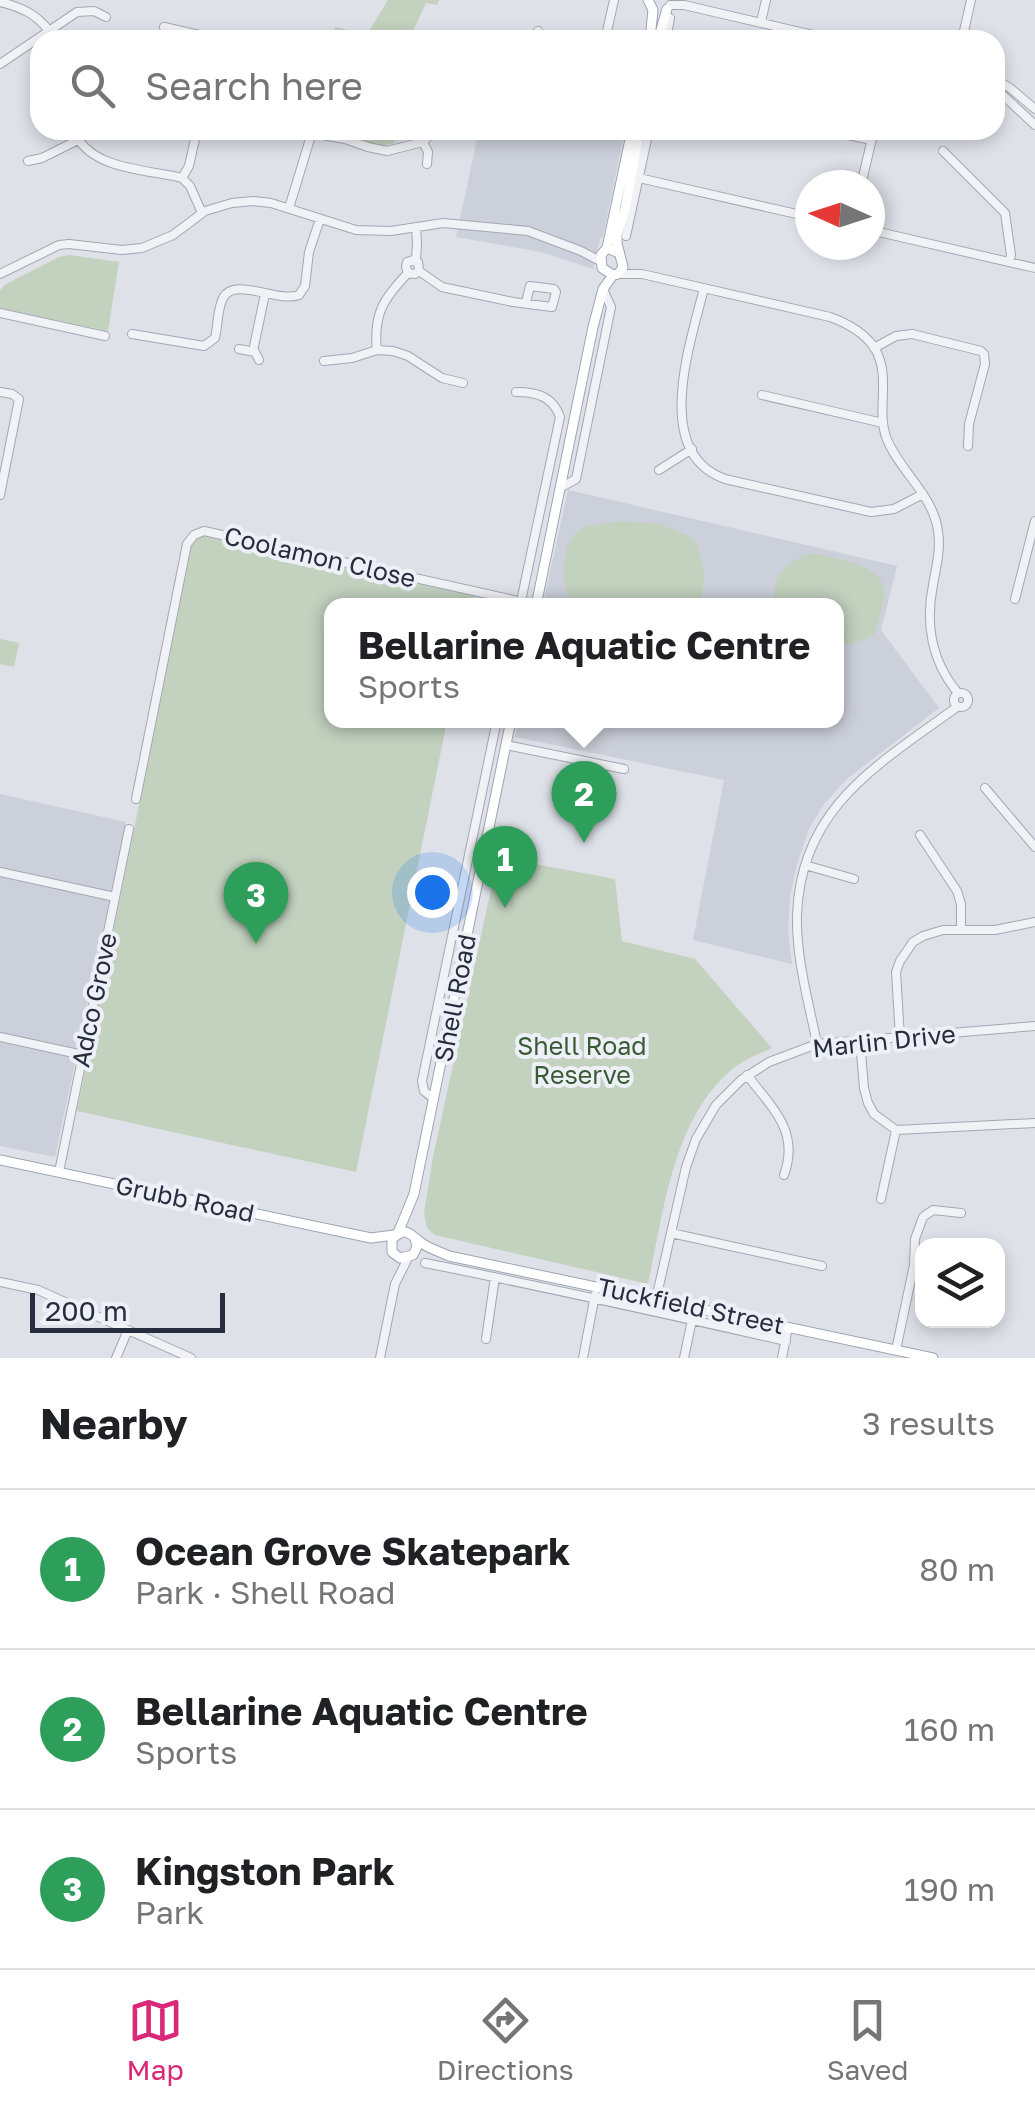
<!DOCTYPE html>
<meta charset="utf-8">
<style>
:root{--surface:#fff;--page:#f2f2f2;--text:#202124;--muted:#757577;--line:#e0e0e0;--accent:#db2777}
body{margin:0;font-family:"Golos Text",sans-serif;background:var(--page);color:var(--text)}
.controls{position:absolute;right:30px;bottom:30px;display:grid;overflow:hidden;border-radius:20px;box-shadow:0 5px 15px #0003}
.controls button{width:90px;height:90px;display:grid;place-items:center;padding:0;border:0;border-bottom:2px solid var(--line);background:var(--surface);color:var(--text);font:50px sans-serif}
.compass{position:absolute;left:795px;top:170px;width:90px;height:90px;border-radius:50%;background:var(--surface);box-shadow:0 5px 15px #0003;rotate:273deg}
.scale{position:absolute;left:30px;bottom:25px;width:195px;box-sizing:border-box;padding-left:10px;border:5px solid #272d3f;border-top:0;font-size:28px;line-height:35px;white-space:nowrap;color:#272d3f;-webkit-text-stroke:8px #edf0f6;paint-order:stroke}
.you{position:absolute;left:432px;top:892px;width:35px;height:35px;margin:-25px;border:8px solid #fff;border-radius:50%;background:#1a73e8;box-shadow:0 0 0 15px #1a73e833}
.badge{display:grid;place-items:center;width:65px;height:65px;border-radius:50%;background:var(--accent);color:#fff;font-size:32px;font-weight:700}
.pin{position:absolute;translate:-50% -82px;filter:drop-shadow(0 2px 5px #0008)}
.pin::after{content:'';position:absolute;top:52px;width:35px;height:30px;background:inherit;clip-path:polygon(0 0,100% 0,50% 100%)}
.popup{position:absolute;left:324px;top:598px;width:520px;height:130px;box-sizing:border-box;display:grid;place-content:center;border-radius:20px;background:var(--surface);filter:drop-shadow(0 2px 8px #0005);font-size:32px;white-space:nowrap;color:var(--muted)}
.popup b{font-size:38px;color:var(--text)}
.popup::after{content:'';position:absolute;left:50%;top:100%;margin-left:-20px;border:20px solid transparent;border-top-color:var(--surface)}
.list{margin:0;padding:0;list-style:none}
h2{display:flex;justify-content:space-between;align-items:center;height:130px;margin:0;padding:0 40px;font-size:42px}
h2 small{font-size:32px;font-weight:400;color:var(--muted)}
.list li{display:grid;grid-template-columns:65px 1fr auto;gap:30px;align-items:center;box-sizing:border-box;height:160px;padding:0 40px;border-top:2px solid var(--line)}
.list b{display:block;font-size:38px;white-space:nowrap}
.list p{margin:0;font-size:32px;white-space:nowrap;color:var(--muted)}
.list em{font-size:32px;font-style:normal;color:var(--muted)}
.icon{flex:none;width:55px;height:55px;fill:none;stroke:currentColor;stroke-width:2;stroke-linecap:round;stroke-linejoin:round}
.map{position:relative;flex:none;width:1035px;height:1358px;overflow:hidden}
.search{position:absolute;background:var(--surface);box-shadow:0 5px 15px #0003;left:30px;right:30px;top:30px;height:110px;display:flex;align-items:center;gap:25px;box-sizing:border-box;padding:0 35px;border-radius:30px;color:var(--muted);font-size:38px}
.sheet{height:610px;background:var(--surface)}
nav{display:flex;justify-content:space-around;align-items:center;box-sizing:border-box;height:140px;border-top:2px solid var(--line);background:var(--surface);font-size:28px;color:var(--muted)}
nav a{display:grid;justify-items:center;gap:5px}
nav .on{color:var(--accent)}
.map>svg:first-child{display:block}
.built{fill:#ccd0da}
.green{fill:#c2d2bf}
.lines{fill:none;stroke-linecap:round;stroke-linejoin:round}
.minor-casing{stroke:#a3a7b2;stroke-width:10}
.major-casing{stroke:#9da4b4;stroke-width:11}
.minor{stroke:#f1f2f6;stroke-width:8}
.major{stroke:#fff;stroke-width:9}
.labels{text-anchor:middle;stroke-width:8;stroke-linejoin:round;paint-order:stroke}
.street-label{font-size:25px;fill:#272d3f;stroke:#edf0f6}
.park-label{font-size:25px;fill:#385b33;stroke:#edf0f6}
</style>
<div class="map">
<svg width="1035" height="1358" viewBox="0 0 1035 1358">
<rect width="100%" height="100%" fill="#dee1e8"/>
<path class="built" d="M479 130H625L603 236 600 239 593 269 541 252 456 237Z
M568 490 897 566 881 630 939 708 847 779 824 804 809 829 797 864 790 898 788 932 792 964 693 940 724 780 515 737 518 721 836 720V606L543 605Z
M0 794 126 822 55 1157 0 1146Z"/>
<path class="green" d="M388 0H439L437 5 426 3 409 40H332L335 27 367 34Z
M330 130H385L395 143 381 146Z
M69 255 119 262 108 331 0 308V290L6 284 59 257Z
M621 521 660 524 695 539C703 562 709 582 698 605H571C561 587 559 542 581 529 592 523 609 524 621 521Z
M204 531 476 592 473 605 332 606V720L447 721 356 1172 77 1111 158 711 187 544Z
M809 553C827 556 872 563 881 581 889 595 878 621 874 635L855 643 837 645 836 606 774 605C774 574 780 566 809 553Z
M0 639 19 643 14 667 0 664Z
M498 857 615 879 622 941 695 959 772 1048C761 1053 748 1058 738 1065 673 1112 664 1212 648 1284L435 1235 427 1228 424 1213 433 1157Z"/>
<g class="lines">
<defs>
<path id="minor" d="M0 2C25 8 42 17 55 40
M670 5H684L835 40
M761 22 766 0
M164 27 204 36 212 40
M536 40 538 31
M605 40 614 0
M666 40 670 18
M962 40 971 0
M0 64 77 12 94 11 106 17
M995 79 1010 88 1035 109
M995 88 1035 125
M74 130C88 170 147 169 182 178L190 186 202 213
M826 130 871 140
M311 133 345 139 368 147 387 151 423 142 434 130
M423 142 428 152 427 164
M943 151 1005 213 1011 255 1009 262
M28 161 42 158 78 140
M182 178 189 166 197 130
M639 178 810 217
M861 185 874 130
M289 208 310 139 309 130
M870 230 1035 268
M626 236 649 130
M416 260 417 243 416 227
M419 271 442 287 513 302 552 307 556 292 554 289 530 286 526 302
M0 274 59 245 69 244 122 250 142 248 173 235 205 211 232 203 253 201 271 203 356 230 391 231 443 223 528 231 581 251 600 261
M618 274H642L830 317C847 323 863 332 874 347 892 376 876 408 886 437 899 471 933 494 938 531 941 550 936 567 933 585 925 624 932 662 958 693
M704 288C691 342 651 453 725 479L871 512 894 509 923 494
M0 313 105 336
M132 334 204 346 215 338C218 326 217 310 223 298 234 276 278 303 299 295L305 286 309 252 320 219
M874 348 896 336 912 334 981 351 984 354 985 364 969 424 968 446
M239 349 255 352 259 360
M377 350C373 314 384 298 408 273L415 274 419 271 418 262 413 260 407 262 406 267 408 273
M253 351 265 294
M324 361 352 358 377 350 393 351 408 356 442 378 463 383
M0 392 12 394 19 399 0 495
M516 392C536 392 553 396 560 417L520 606
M762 395 883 423
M659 470 692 449
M560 488 576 479 611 307 603 289
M1015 599 1035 521
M954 700a7 7 0 1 1 14 0a7 7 0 1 1-14 0Z
M506 745 624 769
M985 788 1035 847
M136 799 187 544 194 535 204 531 536 605
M920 835 957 891 961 904V930
M805 865 854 879
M0 872 115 897
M0 1037 83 1055
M900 1038 896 972 900 961 913 942 923 936 943 930H995L1035 922
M860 1041 864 1088 868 1103 874 1114 896 1130 1035 1123
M817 1044C809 1003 796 959 797 916 800 807 879 764 957 707
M747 1075C772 1108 800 1131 784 1175
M434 1099 424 1091 422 1081 497 720
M59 1172 129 829
M881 1199 896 1130
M671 1233 822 1266
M425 1263C546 1287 666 1314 786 1341
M0 1282 38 1290 191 1358
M656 1299 686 1167 696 1139 716 1105 741 1080 769 1062 817 1044 1035 1026
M486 1339 495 1277
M896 1350 914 1265 915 1239 923 1217 933 1210 961 1213
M116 1358 128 1330
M380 1358 395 1284 408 1258
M583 1358 595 1295
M684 1358 692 1320
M782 1358 788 1327"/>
<path id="major" d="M648 0 653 10 650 40
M658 40 667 9
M607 248 632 130
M619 253 607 248 601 255 602 268 613 275 618 274 623 267 617 243V235L625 209 640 130
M536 606 593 327 603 289 613 275
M0 1160 371 1238 394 1235
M398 1233 414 1194 511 720
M415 1238 417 1247 413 1255 400 1258 392 1252V1239C408 1225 409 1235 423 1244 431 1249 440 1252 449 1256L933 1358"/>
</defs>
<use href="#minor" class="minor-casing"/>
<use href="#major" class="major-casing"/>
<use href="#minor" class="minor"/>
<use href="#major" class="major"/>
</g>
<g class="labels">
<g class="street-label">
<text transform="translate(320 557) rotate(13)" y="9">Coolamon Close</text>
<text transform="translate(455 998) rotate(-79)" y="9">Shell Road</text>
<text transform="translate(94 1000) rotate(-78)" y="9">Adco Grove</text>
<text transform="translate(884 1041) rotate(-6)" y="9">Marlin Drive</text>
<text transform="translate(185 1199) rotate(12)" y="9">Grubb Road</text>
<text transform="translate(691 1306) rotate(12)" y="9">Tuckfield Street</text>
</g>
<g class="park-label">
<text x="582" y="1055">Shell Road<tspan x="582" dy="29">Reserve</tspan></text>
</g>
</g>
</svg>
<div class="controls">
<button><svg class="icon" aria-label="layers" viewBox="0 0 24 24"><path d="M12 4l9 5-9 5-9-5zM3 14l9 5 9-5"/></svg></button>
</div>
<svg class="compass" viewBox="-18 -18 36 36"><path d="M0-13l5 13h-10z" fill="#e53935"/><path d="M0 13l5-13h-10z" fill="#757577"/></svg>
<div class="scale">200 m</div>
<div class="you"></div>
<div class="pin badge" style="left:505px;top:908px;background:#2e9e5b">1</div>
<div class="pin badge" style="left:584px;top:843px;background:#2e9e5b">2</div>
<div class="popup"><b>Bellarine Aquatic Centre</b>Sports</div>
<div class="pin badge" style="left:256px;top:944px;background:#2e9e5b">3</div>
<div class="search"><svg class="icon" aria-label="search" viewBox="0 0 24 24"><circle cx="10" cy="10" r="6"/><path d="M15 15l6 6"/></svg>Search here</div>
</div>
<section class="sheet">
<h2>Nearby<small>3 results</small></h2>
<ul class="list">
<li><span class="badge" style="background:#2e9e5b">1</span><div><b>Ocean Grove Skatepark</b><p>Park · Shell Road</p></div><em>80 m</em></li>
<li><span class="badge" style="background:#2e9e5b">2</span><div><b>Bellarine Aquatic Centre</b><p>Sports</p></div><em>160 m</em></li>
<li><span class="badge" style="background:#2e9e5b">3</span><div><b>Kingston Park</b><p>Park</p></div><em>190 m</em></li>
</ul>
</section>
<nav>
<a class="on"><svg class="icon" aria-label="map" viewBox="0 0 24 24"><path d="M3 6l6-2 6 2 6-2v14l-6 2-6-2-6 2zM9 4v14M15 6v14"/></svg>Map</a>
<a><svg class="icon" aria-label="directions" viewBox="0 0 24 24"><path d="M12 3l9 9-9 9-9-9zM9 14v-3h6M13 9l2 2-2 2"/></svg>Directions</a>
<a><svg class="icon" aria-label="saved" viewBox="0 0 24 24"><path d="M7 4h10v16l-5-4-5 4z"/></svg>Saved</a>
</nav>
